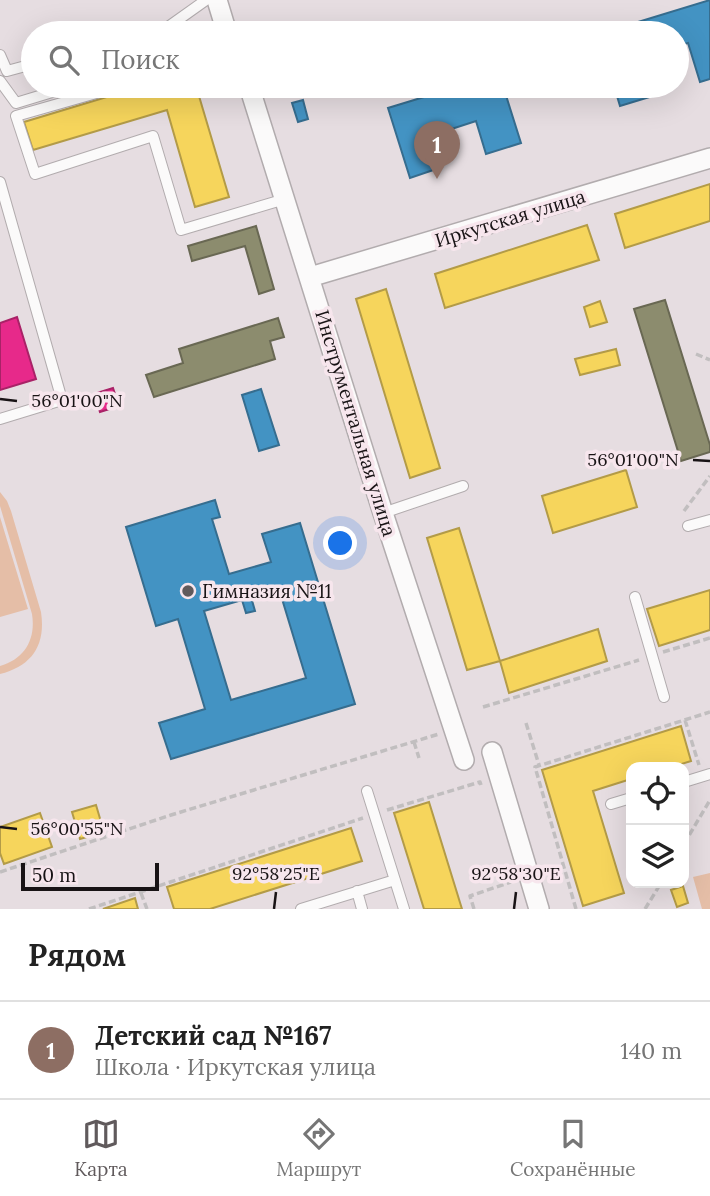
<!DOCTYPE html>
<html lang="ru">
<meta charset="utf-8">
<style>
:root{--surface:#fff;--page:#f2f2f2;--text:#222;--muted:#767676;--line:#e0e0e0;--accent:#605a5c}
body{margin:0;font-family:Lora,serif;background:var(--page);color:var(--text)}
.controls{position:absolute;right:21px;bottom:21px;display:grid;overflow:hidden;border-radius:14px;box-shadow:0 7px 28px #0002}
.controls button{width:63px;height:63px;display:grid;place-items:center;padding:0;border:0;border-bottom:2px solid var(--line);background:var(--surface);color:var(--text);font:35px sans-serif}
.scale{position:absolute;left:21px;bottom:18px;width:138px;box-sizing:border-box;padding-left:7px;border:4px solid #181315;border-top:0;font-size:19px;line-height:24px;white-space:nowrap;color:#181315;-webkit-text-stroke:5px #f7e6ed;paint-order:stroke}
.you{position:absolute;left:341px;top:544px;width:24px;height:24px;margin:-18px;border:5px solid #fff;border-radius:50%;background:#1a73e8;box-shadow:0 0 0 10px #1a73e833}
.badge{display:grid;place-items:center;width:46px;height:46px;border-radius:50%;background:var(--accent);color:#fff;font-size:23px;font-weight:700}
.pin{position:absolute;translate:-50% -58px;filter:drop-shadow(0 2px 4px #0008)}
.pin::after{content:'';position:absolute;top:37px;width:24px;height:21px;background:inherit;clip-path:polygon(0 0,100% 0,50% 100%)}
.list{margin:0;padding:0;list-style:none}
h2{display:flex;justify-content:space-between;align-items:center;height:91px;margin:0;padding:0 28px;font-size:30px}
h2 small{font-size:23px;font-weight:400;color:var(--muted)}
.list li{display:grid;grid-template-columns:46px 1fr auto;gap:21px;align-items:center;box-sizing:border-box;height:98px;padding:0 28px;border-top:2px solid var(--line)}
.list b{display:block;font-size:26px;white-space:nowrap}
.list p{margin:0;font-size:23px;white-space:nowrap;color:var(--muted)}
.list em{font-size:23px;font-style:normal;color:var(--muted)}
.icon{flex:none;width:38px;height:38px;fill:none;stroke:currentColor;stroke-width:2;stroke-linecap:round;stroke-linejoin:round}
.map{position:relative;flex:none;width:710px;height:909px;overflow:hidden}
.search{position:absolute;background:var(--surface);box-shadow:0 7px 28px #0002;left:21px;right:21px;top:21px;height:77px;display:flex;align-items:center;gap:18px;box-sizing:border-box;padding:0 24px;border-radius:38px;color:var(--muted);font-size:26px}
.sheet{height:189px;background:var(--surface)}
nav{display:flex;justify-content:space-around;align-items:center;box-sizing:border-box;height:98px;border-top:2px solid var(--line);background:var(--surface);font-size:19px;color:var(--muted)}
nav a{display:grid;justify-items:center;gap:4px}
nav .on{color:var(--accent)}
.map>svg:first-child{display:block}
.green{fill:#e5bea7}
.homes{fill:#f6d55c;stroke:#b39b47;stroke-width:2}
.schools{fill:#4393c3;stroke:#366d8f;stroke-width:2;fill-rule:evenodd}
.health{fill:#e7298a;stroke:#a92267;stroke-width:2}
.industry{fill:#8c8c6e;stroke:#696853;stroke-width:2}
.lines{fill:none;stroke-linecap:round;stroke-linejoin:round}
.service-casing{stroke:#b2acae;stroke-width:12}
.minor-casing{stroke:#b2acae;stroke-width:22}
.path{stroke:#c1bebf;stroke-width:3.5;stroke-dasharray:7 3.5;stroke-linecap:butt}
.service{stroke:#fbfafa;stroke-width:10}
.minor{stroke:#fbfafa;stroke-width:19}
.ticks{fill:none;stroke:#181315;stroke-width:2.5}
.poi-dot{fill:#605a5c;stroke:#f7e6ed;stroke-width:2.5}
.labels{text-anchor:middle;stroke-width:7;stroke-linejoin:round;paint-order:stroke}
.street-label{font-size:19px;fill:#181315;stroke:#f7e6ed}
.poi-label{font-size:19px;fill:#181315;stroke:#f7e6ed;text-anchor:start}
.ticks-label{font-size:18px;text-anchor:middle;fill:#181315;stroke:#f7e6ed;stroke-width:7;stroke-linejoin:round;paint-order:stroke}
</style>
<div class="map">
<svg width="710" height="909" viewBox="0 0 710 909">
<rect width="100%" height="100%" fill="#e6dde1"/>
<path class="green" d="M0 492 7 501 11 511 41 612C46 645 32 666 0 674V666C25 659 36 639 32 614L0 506Z
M0 517 28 609 0 617Z
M710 873V909H702L693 877Z"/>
<path class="homes" d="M143 86H196L229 197 195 207 167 110 33 150 24 122Z
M710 184V221L625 248 615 214Z
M587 225 599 260 445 308 435 274Z
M386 289 440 468 410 478 356 299Z
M600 301 607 322 590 327 584 307Z
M616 349 620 365 580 375 575 359Z
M626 470 637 507 553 533 542 496Z
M459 528 500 661 467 670 427 538Z
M710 590V630L659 646 647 609Z
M598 629 607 661 509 693 500 661Z
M681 726 691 761 672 767H631V779L593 791 624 893 583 906 542 770Z
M429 802 462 909H424L394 813Z
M96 805 104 832 80 839 72 812Z
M40 813 52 847 4 864 0 853V827Z
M351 828 362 861 210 909H174L167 887Z
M683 886 688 903 677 907 671 890Z
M135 898 138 909H103Z"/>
<path class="schools" d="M710 0V79L700 82 688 43 677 46V33H602Z
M536 23 540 33H517L516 30Z
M460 86H503L521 143 486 154 476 121 433 135 442 167 410 178 388 108Z
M614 86H654L656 95 620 106Z
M303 100 308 119 298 122 292 103Z
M261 389 279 445 259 451 242 395Z
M215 500 220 517 212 519 229 574 271 562 262 534 300 523 355 704 171 759 159 723 205 709 178 619 156 626 126 527ZM279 589 306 678 231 700 204 611 242 600 246 613 255 611 251 597Z"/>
<path class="health" d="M17 317 36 379 0 390V323Z
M113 388 119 406 100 412 94 394Z"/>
<path class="industry" d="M256 226 274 289 259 294 245 246 192 261 188 246Z
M665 300 710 445V452L681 461 634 309Z
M278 318 284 337 270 341 275 359 154 397 146 375 183 363 179 349Z"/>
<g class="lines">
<defs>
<path id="service" d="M146 33 168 27 206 0
M0 55 7 71 33 64
M0 81 16 103 72 86
M121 86 16 116 35 174 153 136 181 230 285 199
M0 182 62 400 0 419
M383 513 463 486
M688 526 710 520
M635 597 664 697
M684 782 710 774
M367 791 404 909
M611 804 631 798
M357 891 362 909
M301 909 395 880"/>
<path id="minor" d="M217 0 227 33
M249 86 383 513 464 760
M310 277 710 158
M492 752 539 909"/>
</defs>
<use href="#service" class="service-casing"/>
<use href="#minor" class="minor-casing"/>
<path class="path" d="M696 354 710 360
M684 511 710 476
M663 652 710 638
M483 707 639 660
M685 720 699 765
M526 723 539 765
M414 742 419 758
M387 810 480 782 481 785
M684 844 710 800
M0 872 171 815 439 734
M141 893 147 909
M89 909 363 818
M474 909 470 896 511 882
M576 909 535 767 710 712
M645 909 661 883"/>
<use href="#service" class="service"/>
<use href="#minor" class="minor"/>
</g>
<path class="ticks" d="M0 399 17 401M693 460 710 461M0 827 17 829M274 909 276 892M514 909 516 892"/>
<circle class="poi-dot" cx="188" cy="591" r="7"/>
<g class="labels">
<g class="street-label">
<text transform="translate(510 218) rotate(-17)" y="7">Иркутская улица</text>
<text transform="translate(356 423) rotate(73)" y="7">Инструментальная улица</text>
</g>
<g class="poi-label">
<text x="202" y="598">Гимназия №11</text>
</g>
</g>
<g class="ticks-label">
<text x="77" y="407">56°01'00"N</text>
<text x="633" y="466">56°01'00"N</text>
<text x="77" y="835">56°00'55"N</text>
<text x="276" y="880">92°58'25"E</text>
<text x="516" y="880">92°58'30"E</text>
</g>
</svg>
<div class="controls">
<button><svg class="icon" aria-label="locate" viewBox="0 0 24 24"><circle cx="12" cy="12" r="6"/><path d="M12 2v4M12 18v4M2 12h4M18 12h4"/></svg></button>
<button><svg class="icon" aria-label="layers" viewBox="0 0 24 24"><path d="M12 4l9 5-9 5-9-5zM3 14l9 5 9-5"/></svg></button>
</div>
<div class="scale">50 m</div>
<div class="you"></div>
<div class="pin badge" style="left:437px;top:179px;background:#8d6e63">1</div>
<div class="search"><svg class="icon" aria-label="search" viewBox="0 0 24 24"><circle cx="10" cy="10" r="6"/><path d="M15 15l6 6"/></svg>Поиск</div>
</div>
<section class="sheet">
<h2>Рядом<small></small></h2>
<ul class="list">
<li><span class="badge" style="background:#8d6e63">1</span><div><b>Детский сад №167</b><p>Школа · Иркутская улица</p></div><em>140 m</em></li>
</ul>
</section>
<nav>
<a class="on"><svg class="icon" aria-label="map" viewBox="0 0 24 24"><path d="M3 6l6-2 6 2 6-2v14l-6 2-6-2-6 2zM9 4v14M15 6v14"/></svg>Карта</a>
<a><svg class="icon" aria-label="directions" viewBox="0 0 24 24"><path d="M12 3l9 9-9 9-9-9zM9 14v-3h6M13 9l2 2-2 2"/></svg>Маршрут</a>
<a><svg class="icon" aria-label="saved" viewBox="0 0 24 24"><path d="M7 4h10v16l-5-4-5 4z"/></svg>Сохранённые</a>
</nav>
